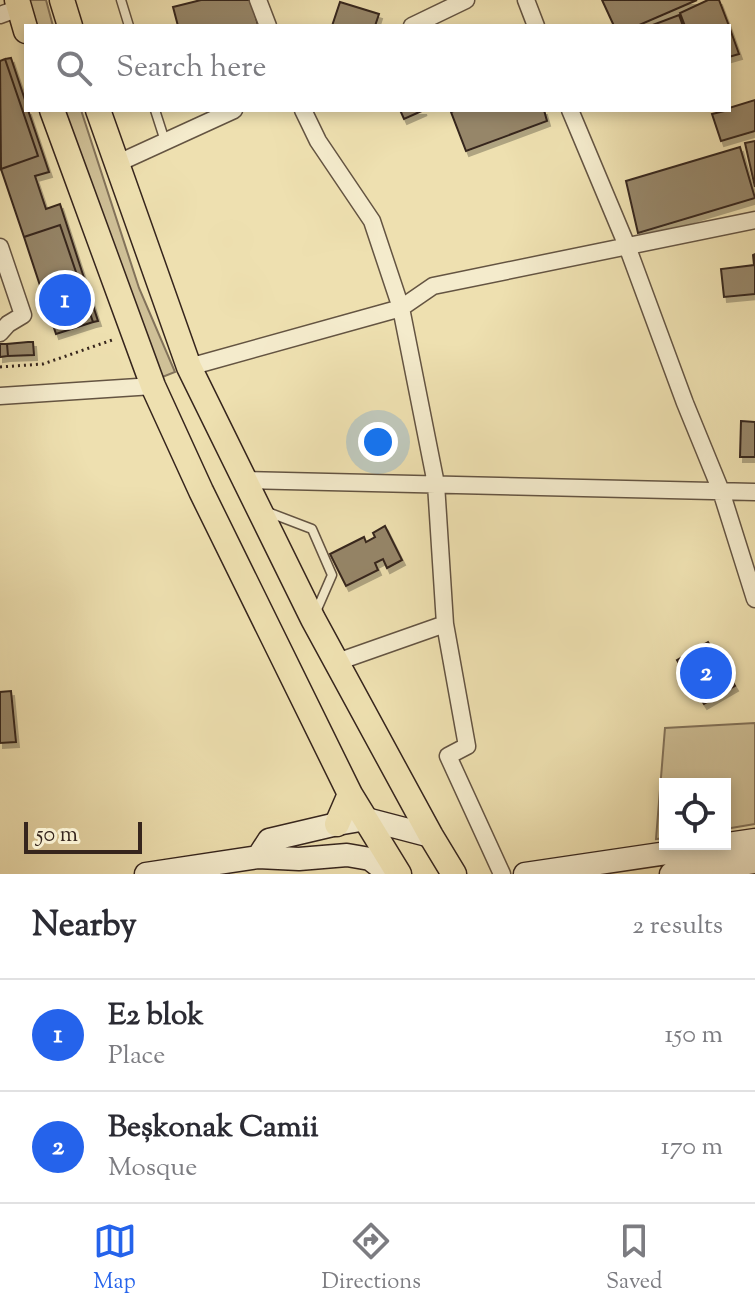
<!DOCTYPE html>
<meta charset="utf-8">
<style>
:root{--surface:#fff;--page:#f7f7f7;--text:#2b2b33;--muted:#7c7c81;--line:#e1e1e2;--accent:#2563eb}
body{margin:0;font-family:"Sorts Mill Goudy",serif;background:var(--page);color:var(--text)}
.controls{position:absolute;right:24px;bottom:24px;display:grid;overflow:hidden;border-radius:0px;box-shadow:0 4px 12px #0003}
.controls button{width:72px;height:72px;display:grid;place-items:center;padding:0;border:0;border-bottom:2px solid var(--line);background:var(--surface);color:var(--text);font:40px sans-serif}
.scale{position:absolute;left:24px;bottom:20px;width:118px;box-sizing:border-box;padding-left:8px;border:4px solid #36251d;border-top:0;font-size:22px;line-height:28px;white-space:nowrap;color:#36251d;-webkit-text-stroke:6px #f4ebcc;paint-order:stroke}
.you{position:absolute;left:378px;top:442px;width:28px;height:28px;margin:-20px;border:6px solid #fff;border-radius:50%;background:#1a73e8;box-shadow:0 0 0 12px #1a73e833}
.badge{display:grid;place-items:center;width:52px;height:52px;border-radius:50%;background:var(--accent);color:#fff;font-size:26px;font-weight:700}
.pin{position:absolute;translate:-50% -50%;border:4px solid #fff;box-shadow:0 2px 8px #0006}
.list{margin:0;padding:0;list-style:none}
h2{display:flex;justify-content:space-between;align-items:center;height:104px;margin:0;padding:0 32px;font-size:34px}
h2 small{font-size:26px;font-weight:400;color:var(--muted)}
.list li{display:grid;grid-template-columns:52px 1fr auto;gap:24px;align-items:center;box-sizing:border-box;height:112px;padding:0 32px;border-top:2px solid var(--line)}
.list b{display:block;font-size:30px;white-space:nowrap}
.list p{margin:0;font-size:26px;white-space:nowrap;color:var(--muted)}
.list em{font-size:26px;font-style:normal;color:var(--muted)}
.icon{flex:none;width:44px;height:44px;fill:none;stroke:currentColor;stroke-width:2;stroke-linecap:round;stroke-linejoin:round}
.map{position:relative;flex:none;width:755px;height:874px;overflow:hidden}
.search{position:absolute;background:var(--surface);box-shadow:0 4px 12px #0003;left:24px;right:24px;top:24px;height:88px;display:flex;align-items:center;gap:20px;box-sizing:border-box;padding:0 28px;border-radius:0px;color:var(--muted);font-size:30px}
.sheet{height:328px;background:var(--surface)}
nav{display:flex;justify-content:space-around;align-items:center;box-sizing:border-box;height:112px;border-top:2px solid var(--line);background:var(--surface);font-size:22px;color:var(--muted)}
nav a{display:grid;justify-items:center;gap:4px}
nav .on{color:var(--accent)}
.map>svg:first-child{display:block}
.green{fill:#cfc097;stroke:#82725a;stroke-width:2}
.building{fill:#968669;stroke:#36251d;stroke-width:2;filter:url(#shadow)}
.lines{fill:none;stroke-linecap:round;stroke-linejoin:round}
.lane-casing{stroke:#645442;stroke-width:11}
.street-casing{stroke:#645442;stroke-width:19}
.secondary-casing{stroke:#36251d;stroke-width:25}
.primary-casing{stroke:#36251d;stroke-width:27}
.path{stroke:#36251d;stroke-width:3;stroke-dasharray:2 4;stroke-linecap:butt}
.lane{stroke:#f4ebcc;stroke-width:8}
.street{stroke:#f4ebcc;stroke-width:16}
.secondary{stroke:#f4ebcc;stroke-width:22}
.primary{stroke:#eee0b0;stroke-width:24}
</style>
<div class="map">
<svg width="755" height="874" viewBox="0 0 755 874">
<defs>
<filter id="shadow"><feDropShadow dx="3" dy="5" stdDeviation="0" flood-color="#0004"/></filter>
</defs>
<rect width="100%" height="100%" fill="#eee0b0"/>
<filter id="stains"><feTurbulence type="fractalNoise" baseFrequency=".0025" numOctaves="4"/><feColorMatrix values="0 0 0 0 .2 0 0 0 0 .09 0 0 0 0 .02 0 0 0 .5 -.17"/></filter>
<radialGradient id="worn" r=".72"><stop offset=".6" stop-color="#630" stop-opacity="0"/><stop offset="1" stop-color="#630" stop-opacity=".3"/></radialGradient>
<path class="green" d="M29 0H46L53 26H35Z
M64 110H81L139 288 175 372 160 378Z
M755 723V824L725 829V784H665V838L656 839 665 728Z"/>
<path class="building" d="M201 0H251L258 25 178 26 173 7Z
M602 0H697L637 26H614Z
M708 0H719L729 26H685L680 13Z
M340 2 379 14 375 26H332Z
M679 15 683 26H650Z
M729 26 739 54 729 57Z
M11 58 26 103V110H28L49 172 35 176 46 209 60 204 98 321 93 322 60 225 24 237 1 169 38 156 5 59Z
M5 59 38 156 1 169 0 61Z
M755 100V131L721 141 712 114 729 110V108Z
M400 110H424L404 119Z
M456 110H544L547 121 466 151 451 112Z
M755 141V187L745 143Z
M740 147 755 198 638 233 626 181Z
M60 225 93 322 56 334 24 237Z
M755 254V294L724 297 721 269 754 265 753 255Z
M28 342H33L34 355 8 356 7 344Z
M0 344H7L8 356 0 357Z
M741 421 755 422V457H740Z
M385 526 402 560 387 568 383 559 375 563 378 570 346 586 330 554 364 537 366 542 375 537 373 533Z
M708 642 735 686 704 704 677 660Z
M11 691 16 742 0 743V692Z"/>
<g class="lines">
<defs>
<path id="lane" d="M121 0 129 26
M155 110 165 141
M265 511 312 529 332 575 315 614"/>
<path id="street" d="M258 0 268 26
M526 0 536 26
M0 15 19 8
M412 26 466 0
M303 110 318 141 372 221 401 308 436 484 445 624 467 746 448 756 502 874
M570 110 627 246 685 403 721 491 755 599
M116 164 234 110
M0 247 23 315 8 324 0 333
M189 367 401 308 433 286 755 220
M0 396 153 386
M245 480 755 492
M337 662 445 624"/>
<path id="secondary" d="M258 857 269 840 337 824 366 819 431 836
M146 874 258 857 299 859 347 855 370 859 389 874
M525 874 755 840
M671 874 755 862"/>
<path id="primary" d="M17 0 26 31
M62 0 70 26
M52 110 153 386 201 491 350 794 399 874
M98 110 189 367 313 619 431 836 454 874
M337 824 350 794"/>
</defs>
<use href="#lane" class="lane-casing"/>
<use href="#street" class="street-casing"/>
<use href="#secondary" class="secondary-casing"/>
<use href="#primary" class="primary-casing"/>
<path class="path" d="M0 367 43 364 115 339"/>
<use href="#lane" class="lane"/>
<use href="#street" class="street"/>
<use href="#secondary" class="secondary"/>
<use href="#primary" class="primary"/>
</g>
<rect width="100%" height="100%" filter="url(#stains)"/>
<rect width="100%" height="100%" fill="url(#worn)"/>
</svg>
<div class="controls">
<button><svg class="icon" aria-label="locate" viewBox="0 0 24 24"><circle cx="12" cy="12" r="6"/><path d="M12 2v4M12 18v4M2 12h4M18 12h4"/></svg></button>
</div>
<div class="scale">50 m</div>
<div class="you"></div>
<div class="pin badge" style="left:65px;top:300px">1</div>
<div class="pin badge" style="left:706px;top:673px">2</div>
<div class="search"><svg class="icon" aria-label="search" viewBox="0 0 24 24"><circle cx="10" cy="10" r="6"/><path d="M15 15l6 6"/></svg>Search here</div>
</div>
<section class="sheet">
<h2>Nearby<small>2 results</small></h2>
<ul class="list">
<li><span class="badge">1</span><div><b>E2 blok</b><p>Place</p></div><em>150 m</em></li>
<li><span class="badge">2</span><div><b>Beşkonak Camii</b><p>Mosque</p></div><em>170 m</em></li>
</ul>
</section>
<nav>
<a class="on"><svg class="icon" aria-label="map" viewBox="0 0 24 24"><path d="M3 6l6-2 6 2 6-2v14l-6 2-6-2-6 2zM9 4v14M15 6v14"/></svg>Map</a>
<a><svg class="icon" aria-label="directions" viewBox="0 0 24 24"><path d="M12 3l9 9-9 9-9-9zM9 14v-3h6M13 9l2 2-2 2"/></svg>Directions</a>
<a><svg class="icon" aria-label="saved" viewBox="0 0 24 24"><path d="M7 4h10v16l-5-4-5 4z"/></svg>Saved</a>
</nav>
